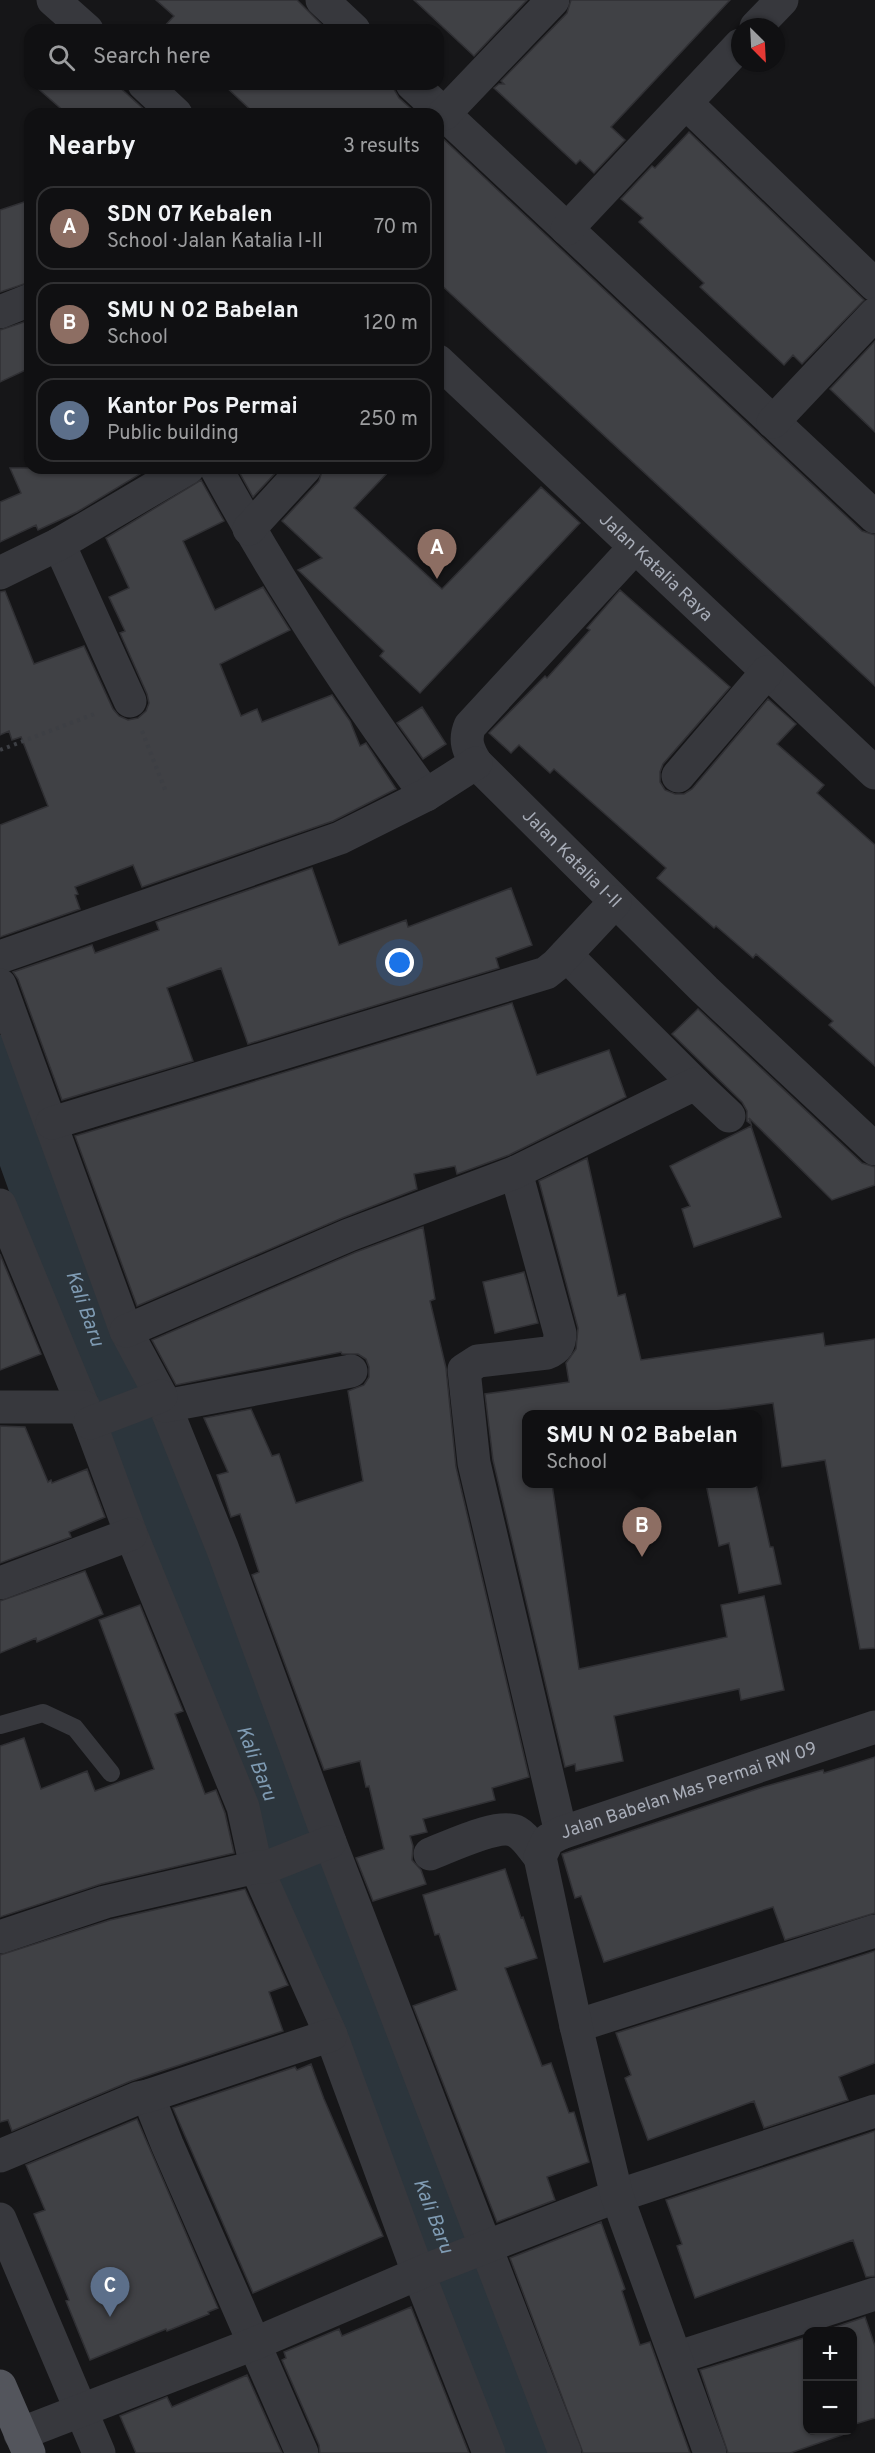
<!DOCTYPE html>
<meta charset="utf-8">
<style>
:root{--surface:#101012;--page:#19191b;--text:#f1f3f6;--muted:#9c9d9f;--line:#303032;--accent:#1a73e8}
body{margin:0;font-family:Overpass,sans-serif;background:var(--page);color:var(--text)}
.controls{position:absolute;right:18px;bottom:18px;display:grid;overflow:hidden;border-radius:12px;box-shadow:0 2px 4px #0004}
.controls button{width:54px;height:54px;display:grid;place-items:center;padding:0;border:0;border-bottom:2px solid var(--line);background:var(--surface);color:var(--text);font:30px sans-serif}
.compass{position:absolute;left:731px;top:18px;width:54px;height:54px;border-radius:50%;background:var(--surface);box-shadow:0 2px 4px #0004;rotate:156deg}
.you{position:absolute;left:400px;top:963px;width:21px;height:21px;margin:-15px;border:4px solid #fff;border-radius:50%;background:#1a73e8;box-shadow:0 0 0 9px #1a73e833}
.badge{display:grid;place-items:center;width:39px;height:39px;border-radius:50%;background:var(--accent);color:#fff;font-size:20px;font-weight:700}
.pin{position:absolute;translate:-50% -50px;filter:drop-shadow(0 2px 3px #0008)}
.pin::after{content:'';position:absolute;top:32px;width:21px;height:18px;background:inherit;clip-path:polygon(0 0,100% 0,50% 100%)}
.popup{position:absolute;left:522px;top:1410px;width:240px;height:78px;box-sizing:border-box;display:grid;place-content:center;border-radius:12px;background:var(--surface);filter:drop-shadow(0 2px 4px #0005);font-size:20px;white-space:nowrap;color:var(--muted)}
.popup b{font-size:22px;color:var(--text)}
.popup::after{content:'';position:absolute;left:50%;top:100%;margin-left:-12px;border:12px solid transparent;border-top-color:var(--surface)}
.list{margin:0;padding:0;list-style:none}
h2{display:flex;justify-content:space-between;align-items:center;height:78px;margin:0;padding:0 24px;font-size:26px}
h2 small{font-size:20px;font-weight:400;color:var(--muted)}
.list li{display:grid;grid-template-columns:39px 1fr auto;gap:18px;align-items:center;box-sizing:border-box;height:84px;margin:0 12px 12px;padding:0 12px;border:2px solid var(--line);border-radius:18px}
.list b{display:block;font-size:22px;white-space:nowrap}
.list p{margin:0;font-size:20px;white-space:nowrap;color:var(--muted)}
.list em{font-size:20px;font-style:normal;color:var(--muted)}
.icon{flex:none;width:33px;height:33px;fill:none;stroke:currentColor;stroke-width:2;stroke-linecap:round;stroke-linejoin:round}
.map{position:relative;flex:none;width:875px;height:2453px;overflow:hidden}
.search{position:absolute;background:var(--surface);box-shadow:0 2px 4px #0004;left:24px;top:24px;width:420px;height:66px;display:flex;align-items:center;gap:15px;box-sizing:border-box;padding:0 21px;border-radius:18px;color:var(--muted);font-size:22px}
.panel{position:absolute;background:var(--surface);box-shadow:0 2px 4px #0004;left:24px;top:108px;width:420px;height:366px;border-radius:18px}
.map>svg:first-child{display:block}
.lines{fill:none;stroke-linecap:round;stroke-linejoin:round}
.river{stroke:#2c353c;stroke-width:66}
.building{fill:#404145;stroke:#303034;stroke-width:1.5}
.path{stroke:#3d3f44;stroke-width:4;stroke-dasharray:3 4.5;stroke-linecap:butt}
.lane{stroke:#37383d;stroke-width:18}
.street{stroke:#37383d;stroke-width:33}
.primary{stroke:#53555c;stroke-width:33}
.labels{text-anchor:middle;stroke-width:4.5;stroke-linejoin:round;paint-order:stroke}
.street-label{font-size:18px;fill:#a8adb8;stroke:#111113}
.water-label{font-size:20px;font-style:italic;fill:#7f9bb3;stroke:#111113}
</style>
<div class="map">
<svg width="875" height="2453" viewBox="0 0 875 2453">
<rect width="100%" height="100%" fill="#161618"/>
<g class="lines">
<path class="river" id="s1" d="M0 1068 150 1488 527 2453"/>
</g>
<path class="building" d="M156 0H297L327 30H164L163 28 174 16Z
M414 0H527L474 56Z
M571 0H730L611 127 625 140 594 173 580 160 576 164 494 88 499 84H504L501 81 567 13Z
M33 84H116L149 114H67Z
M223 84H391L399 98 417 114H255Z
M689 132 864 300 802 364 793 355 784 365 700 287 704 283 639 222 643 218 621 199 652 166 655 168Z
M438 134 862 531 875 535V686L438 282Z
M30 200V282L0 292V210Z
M30 320V368L0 382V330Z
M875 341V432L830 389Z
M10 468H144L145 471 77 512 38 530 36 525 0 542V502L21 493Z
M237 468H280L253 497Z
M323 468H392L354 508 442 589 541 487 580 523 420 693 380 656 384 651 298 570 322 558 282 521 319 481Z
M201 480 224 521 183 541 215 610 263 587 290 630 220 664 241 716 257 709 262 722 332 695 350 721 360 746 366 743 396 789 333 821 142 887 133 865 75 887 78 894 75 895 80 909 0 937V825L48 806 21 737 12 740 9 731 0 735V592L5 591 34 664 84 646 113 709 119 716 128 720 138 718 146 711 149 703 147 694 120 633 125 631 109 597 129 588 106 538Z
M620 590 730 687 663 764 660 772V782L665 790 675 794H684L692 789 768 699 796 724 777 744 824 785 817 793 875 845V1066L829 1025 833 1021 756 954 753 958 716 926 714 928 657 878 666 868 554 769 550 773 519 745 511 753 489 733 545 676 547 678 590 630 587 628Z
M422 707 446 744 423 759 397 723Z
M312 868 339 945 406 920 408 927 511 888 532 945 496 958 499 968 248 1044 221 968 167 988 193 1061 62 1100 18 979 13 972 92 945 95 953 159 930 156 922Z
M512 1003 537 1075 609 1050 626 1097 509 1155 457 1174 455 1166 414 1174 417 1189 342 1218 137 1306 75 1136Z
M698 1009 862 1163 875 1167V1185L832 1200 749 1118 751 1124 747 1121V1111L742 1102 672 1034Z
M751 1126 781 1217 694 1247 682 1209 690 1206 670 1166Z
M587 1158 618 1296 625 1294 641 1360 823 1333 825 1346 875 1339V1648L860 1649 825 1460 782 1467 773 1403 694 1414H526V1484H552L579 1669 727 1637 721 1605 764 1596 784 1690 741 1700 739 1689 614 1716 623 1761 576 1771 575 1764 565 1767 493 1460 485 1394 569 1382 566 1363 576 1349 578 1328 539 1181Z
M423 1227 435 1299 430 1301 446 1368 456 1467 529 1777 492 1788 495 1800 423 1819 427 1832 410 1836 413 1846 412 1860 421 1870 426 1884 373 1901 356 1858 384 1849 369 1786 366 1787 360 1761 324 1770 252 1575 259 1572 240 1514 231 1517 217 1475 228 1472 204 1418 251 1409 272 1456 279 1454 296 1503 363 1481 348 1391 364 1385 369 1377V1367L366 1359 358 1354H342L341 1352 176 1385 152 1340 356 1252Z
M0 1254 41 1354 0 1370Z
M524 1272 538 1323 495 1333 483 1282Z
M0 1426 25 1427 48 1482 51 1480 52 1483 87 1469 105 1517 69 1532 71 1537 0 1563Z
M706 1484H756L770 1547H773L781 1584 739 1593 729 1543 719 1546Z
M85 1571 103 1614 37 1642 36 1638 0 1653V1601Z
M140 1605 183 1711 175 1714 205 1794 216 1790 225 1813 234 1853 101 1884 0 1917V1746L24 1738 41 1789 87 1771 95 1791 154 1769 99 1620Z
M875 1757V1913L785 1940 773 1907 604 1962 581 1896 575 1898 562 1854 763 1787 823 1770 824 1773Z
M505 1869 521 1918 523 1917 537 1958 505 1968 542 2066 551 2063 569 2113 574 2112 589 2162 547 2177 555 2200 497 2222 413 2006 457 1990 439 1934 435 1935 423 1895Z
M245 1889 288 1985 269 1992 283 2031 131 2081 12 2131 8 2120 0 2122V1955L110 1920Z
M875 1951V2063L839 2077 848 2100 764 2128 754 2101 648 2140 625 2078 631 2075 616 2033Z
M311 2064 324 2099 383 2236 253 2293 173 2108 295 2067 297 2070Z
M137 2119 218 2308 208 2312 209 2314 167 2331 166 2329 90 2360 66 2301 69 2300 34 2214 45 2210 26 2165Z
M875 2131V2276L866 2277 853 2240 695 2298 677 2246 682 2244 666 2200Z
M601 2222 625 2289 622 2291 640 2345 650 2342 690 2453H583L510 2258Z
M411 2307 469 2453H320L319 2445 282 2360 286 2358 284 2352 339 2329 342 2336Z
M865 2317 875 2346V2418L852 2425V2331H824Z
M807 2337V2430H841L842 2435 790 2453H728L700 2370Z
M247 2375 282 2453H136L120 2416 167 2397 172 2407Z"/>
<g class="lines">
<path class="path" d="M142 731 166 792
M0 750 97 713"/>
<path class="lane" d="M0 1725 43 1713 75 1728 111 1773"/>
<g class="street">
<path d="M53 0 87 30"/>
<path d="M322 0 354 30"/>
<path d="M756 27 782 0"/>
<path d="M144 84 176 114"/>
<path d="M412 84 875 517"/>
<path d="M686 103 875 285"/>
<path d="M444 114 553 0"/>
<path d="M567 229 740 45"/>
<path d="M0 312 30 300"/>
<path id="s2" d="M438 361 875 773"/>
<path d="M773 422 875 314"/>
<path d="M216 468C278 583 349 690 426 795"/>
<path d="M249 529 305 468"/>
<path d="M59 544 130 701"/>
<path id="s3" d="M635 547 470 726C464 740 468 750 476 763L705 990 875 1149"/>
<path d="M0 573 59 544 188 468"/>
<path d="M678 776 767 672"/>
<path d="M566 955 695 1084"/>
<path d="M0 957 340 838 426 795 476 763"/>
<path d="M0 985 126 1331 161 1396 222 1547 330 1842 565 2453"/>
<path d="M52 1123 546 973 556 965 615 902"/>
<path d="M516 1172 560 1333C560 1344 557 1349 547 1353L478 1361 464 1370 474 1463 561 1833"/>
<path d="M0 1205 90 1423 131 1534 243 1807 256 1867 331 2035 419 2275 489 2453"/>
<path d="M126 1331 349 1235 516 1172 695 1084 729 1116"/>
<path d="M165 1406 351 1371"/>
<path d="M0 1407H84"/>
<path d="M90 1423 161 1396"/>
<path d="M0 1583 131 1534"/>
<path d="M430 1854C449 1847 500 1822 517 1832 526 1837 533 1849 540 1857"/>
<path d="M0 1937 105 1902 256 1867H267L330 1842"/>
<path d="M576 2026 875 1931"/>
<path d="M148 2096 167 2144 302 2453"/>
<path d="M0 2156 138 2098 148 2096 331 2035"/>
<path d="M0 2219 99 2453"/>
<path d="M676 2358 875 2294"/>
<path d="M20 2434 256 2343 429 2269 617 2196 875 2111"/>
<path id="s4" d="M710 2453 617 2196 576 2026 540 1857 548 1840 561 1833 875 1727"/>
</g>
<path class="primary" d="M0 2386 29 2453"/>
</g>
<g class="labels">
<g class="street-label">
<text dy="6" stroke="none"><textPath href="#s2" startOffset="300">Jalan Katalia Raya</textPath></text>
<text dy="6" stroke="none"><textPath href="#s3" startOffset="418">Jalan Katalia I-II</textPath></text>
<text dy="6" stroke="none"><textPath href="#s4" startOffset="789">Jalan Babelan Mas Permai RW 09</textPath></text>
</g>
<g class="water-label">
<text dy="7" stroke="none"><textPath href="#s1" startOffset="255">Kali Baru</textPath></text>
<text dy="7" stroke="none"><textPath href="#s1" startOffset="741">Kali Baru</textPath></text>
<text dy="7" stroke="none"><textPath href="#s1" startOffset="1227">Kali Baru</textPath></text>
</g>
</g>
</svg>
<div class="controls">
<button>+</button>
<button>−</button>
</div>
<svg class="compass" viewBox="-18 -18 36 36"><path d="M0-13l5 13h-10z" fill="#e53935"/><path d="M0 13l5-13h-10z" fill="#9c9d9f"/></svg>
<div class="you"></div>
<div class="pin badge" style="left:437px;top:579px;background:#8d6e63">A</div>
<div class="pin badge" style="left:642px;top:1557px;background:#8d6e63">B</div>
<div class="popup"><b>SMU N 02 Babelan</b>School</div>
<div class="pin badge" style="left:110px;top:2317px;background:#5c6f8a">C</div>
<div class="search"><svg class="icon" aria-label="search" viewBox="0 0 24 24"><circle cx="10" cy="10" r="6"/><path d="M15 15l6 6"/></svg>Search here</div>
<section class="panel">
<h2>Nearby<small>3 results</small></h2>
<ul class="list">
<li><span class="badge" style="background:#8d6e63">A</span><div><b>SDN 07 Kebalen</b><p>School · Jalan Katalia I-II</p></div><em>70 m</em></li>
<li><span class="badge" style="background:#8d6e63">B</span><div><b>SMU N 02 Babelan</b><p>School</p></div><em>120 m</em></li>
<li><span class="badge" style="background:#5c6f8a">C</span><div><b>Kantor Pos Permai</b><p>Public building</p></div><em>250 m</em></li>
</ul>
</section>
</div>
